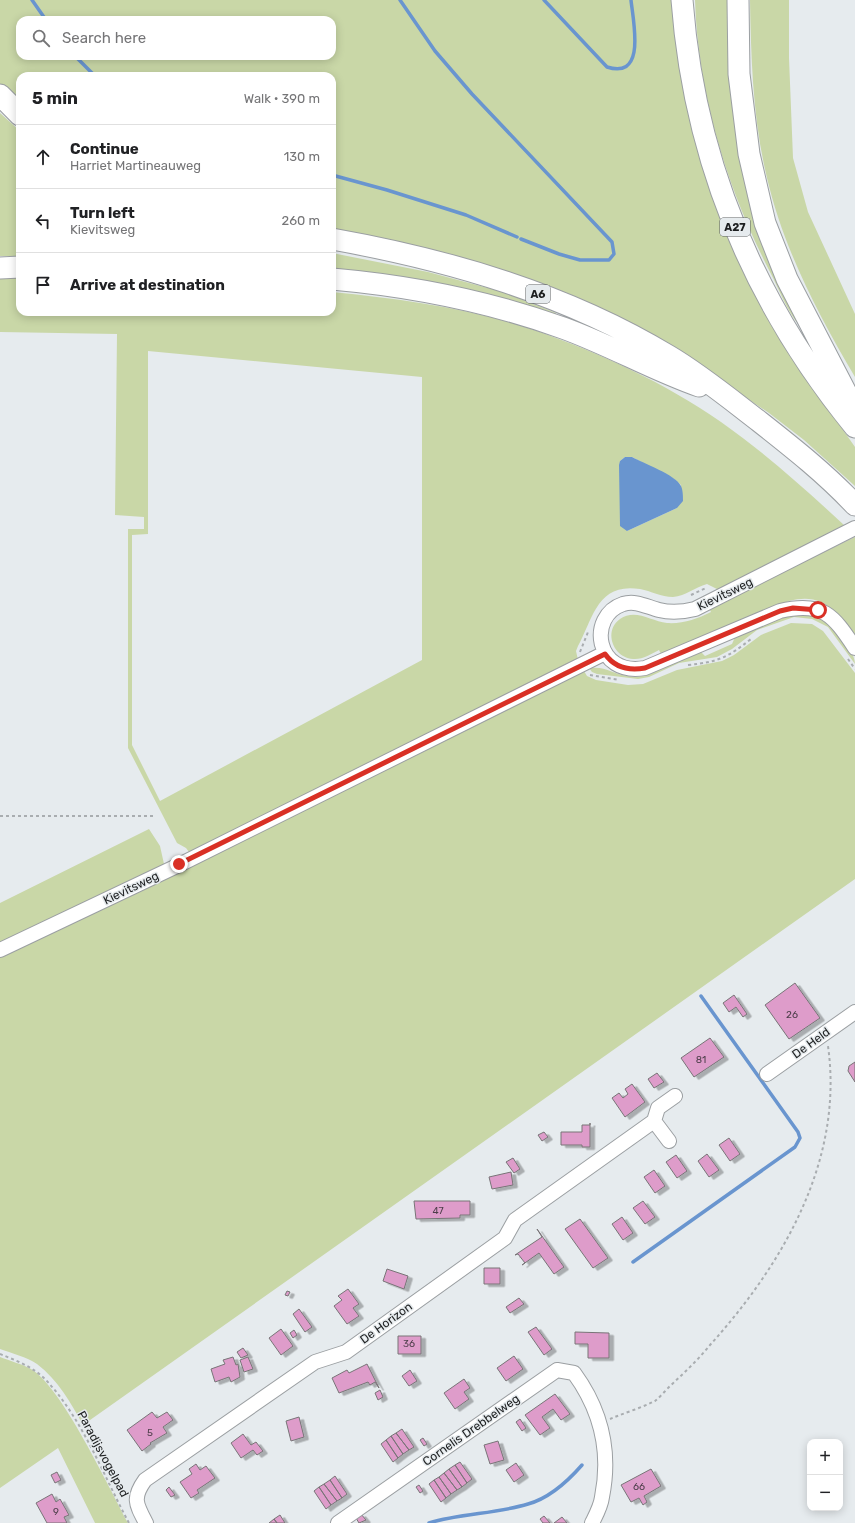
<!DOCTYPE html>
<meta charset="utf-8">
<style>
:root{--surface:#fff;--page:#f2f2f2;--text:#202124;--muted:#757577;--line:#e0e0e0}
body{margin:0;font-family:Rubik,sans-serif;background:var(--page);color:var(--text)}
.controls{position:absolute;right:12px;bottom:12px;display:grid;overflow:hidden;border-radius:8px;box-shadow:0 2px 10px #0003}
.controls button{width:36px;height:36px;display:grid;place-items:center;padding:0;border:0;border-bottom:1px solid var(--line);background:var(--surface);color:var(--text);font:20px sans-serif}
.stop{position:absolute;width:12px;height:12px;margin:-9px;border:3px solid #d93025;border-radius:50%;background:#fff}
.stop.end{background:#d93025;border-color:#fff;box-shadow:0 1px 4px #0008}
.list{margin:0;padding:0;list-style:none}
h2{display:flex;justify-content:space-between;align-items:center;height:52px;margin:0;padding:0 16px;font-size:17px}
h2 small{font-size:13px;font-weight:400;color:var(--muted)}
.list li{display:grid;grid-template-columns:26px 1fr auto;gap:12px;align-items:center;box-sizing:border-box;height:64px;padding:0 16px;border-top:1px solid var(--line)}
.list b{display:block;font-size:15px;white-space:nowrap}
.list p{margin:0;font-size:13px;white-space:nowrap;color:var(--muted)}
.list em{font-size:13px;font-style:normal;color:var(--muted)}
.icon{flex:none;width:22px;height:22px;fill:none;stroke:currentColor;stroke-width:2;stroke-linecap:round;stroke-linejoin:round}
.map{position:relative;flex:none;width:855px;height:1523px;overflow:hidden}
.search{position:absolute;background:var(--surface);box-shadow:0 2px 10px #0003;left:16px;top:16px;width:320px;height:44px;display:flex;align-items:center;gap:10px;box-sizing:border-box;padding:0 14px;border-radius:12px;color:var(--muted);font-size:15px}
.panel{position:absolute;background:var(--surface);box-shadow:0 2px 10px #0003;left:16px;top:72px;width:320px;height:244px;border-radius:12px}
.map>svg:first-child{display:block}
.green{fill:#c9d7a7;fill-rule:evenodd}
.water{fill:#6995cf}
.lines{fill:none;stroke-linecap:round;stroke-linejoin:round}
.stream{stroke:#6995cf;stroke-width:3.5}
.building{fill:#de9cca;stroke:#787477;filter:url(#shadow)}
.minor-casing{stroke:#9b9fa2;stroke-width:16}
.highway-casing{stroke:#9b9fa2;stroke-width:23}
.path{stroke:#a9adb0;stroke-width:2;stroke-dasharray:3 3;stroke-linecap:butt}
.minor{stroke:#fff;stroke-width:14}
.highway{stroke:#fff;stroke-width:21}
.route{stroke:#d93025;stroke-width:5}
.labels{text-anchor:middle;stroke-width:3;stroke-linejoin:round;paint-order:stroke}
.number-label{font-size:10px;fill:#4d3e4a}
.shield{fill:#e6ebee;stroke:#595c5e;stroke-width:1}
.shield-label{font-size:11px;font-weight:bold;fill:#1d1f20}
.street-label{font-size:12px;fill:#1d1f20;stroke:#e6ebee}
</style>
<div class="map">
<svg width="855" height="1523" viewBox="0 0 855 1523">
<defs>
<filter id="shadow"><feDropShadow dx="4.5" dy="2.5" stdDeviation="0" flood-color="#0004"/></filter>
</defs>
<rect width="100%" height="100%" fill="#e6ebee"/>
<path class="green" d="M0 0H675L688 108 699 152 715 203 806 377 855 447V486L804 440 769 413 675 350 332 231V76H20V104L0 84ZM20 20H332V56H20Z
M695 0H728L734 123 743 175 799 325C787 311 779 289 770 272 727 188 698 95 695 0Z
M750 0H789V58L793 158 808 212 855 314V377C818 314 784 250 767 178 753 120 751 60 750 0Z
M0 113 20 131V256H0Z
M332 253 428 272 503 292 556 313V316L332 272Z
M20 273V312H332V292C401 299 471 308 537 331 600 353 665 383 721 422 765 453 804 488 844 525L786 557 719 590 707 584C695 587 686 596 673 597 661 597 651 591 640 589 597 582 593 619 578 646L576 651 578 660 189 852 186 848 177 843 128 748V529H144V517L115 515 117 334 0 332V274ZM148 351 422 377V660L160 801 132 745V535L148 534ZM625 457H632L674 479 681 485 677 508 627 531 620 461Z
M855 537V637C837 611 823 592 789 601L661 654 659 650C651 654 642 660 633 659 613 658 603 631 620 619 635 608 651 621 667 623 683 624 697 619 711 612L709 608Z
M788 614C796 614 806 613 813 615 828 620 855 648 855 664L828 627 812 619 794 617 757 630 732 649 717 657 679 663 649 677 638 679 597 674 592 672 589 668C607 666 610 673 627 676 641 679 652 673 664 668L666 665 700 651 705 656 732 644 736 635Z
M791 623 812 624 823 631 855 673V879L83 1425C71 1403 58 1380 37 1364 27 1357 11 1353 0 1349V956L584 671 587 676 596 680 628 685 643 684 677 670 722 661 734 655 761 635Z
M149 829 160 846 164 864 0 944V903Z
M0 1357C10 1361 22 1364 31 1369 62 1387 109 1488 128 1523H95L58 1448 0 1488Z"/>
<path class="water" d="M625 457H632C643 463 676 475 681 486 683 490 683 497 683 501L677 508 627 531 620 526 619 465 620 461Z"/>
<g class="lines">
<path class="stream" d="M32 0 46 20
M400 0 435 51 472 94 612 242 614 254 609 260H580L559 254 521 239
M544 0 607 67C647 80 633 21 631 0
M75 56 95 76
M332 175 387 190 466 215 517 237
M633 1262 795 1147 800 1138 798 1132 701 996
M429 1523C461 1513 496 1514 528 1504 550 1498 568 1481 582 1465"/>
</g>
<path class="building" d="M795 983 820 1018 789 1039 765 1005Z
M734 995 747 1014 743 1017 736 1007 729 1012 723 1003Z
M710 1038 724 1057 694 1077 681 1058Z
M855 1062V1082L848 1071 849 1066Z
M657 1073 664 1082 654 1088 648 1079Z
M632 1084 645 1102 625 1117 612 1098 619 1093 623 1098 628 1094 625 1089Z
M590 1123V1147H582V1145H561V1132H582V1125H590Z
M544 1132 548 1137 542 1141 538 1135Z
M729 1138 740 1154 730 1161 719 1145Z
M707 1154 719 1170 709 1177 698 1161Z
M676 1155 687 1171 677 1178 666 1162Z
M513 1158 520 1169 514 1173 506 1162Z
M654 1170 665 1186 655 1193 644 1177Z
M511 1172 513 1185 492 1189 489 1177Z
M414 1201H470V1215H460V1218L416 1219Z
M643 1201 655 1217 645 1224 633 1208Z
M622 1217 633 1233 623 1240 612 1224Z
M580 1219 608 1258 593 1268 565 1229Z
M537 1229 564 1267 554 1274 539 1253 522 1265 525 1263 518 1254 515 1255 542 1237Z
M484 1268H500V1284H484Z
M387 1269 408 1276 404 1289 383 1281Z
M348 1289 359 1304 353 1308 359 1316 347 1324 334 1306 342 1300 338 1296Z
M287 1291 290 1292 288 1296 285 1295Z
M519 1298 524 1304 510 1313 506 1307Z
M299 1309 312 1327 305 1332 293 1314Z
M536 1327 552 1349 544 1355 528 1332Z
M281 1329 293 1346 281 1355 269 1338Z
M294 1330 297 1335 293 1338 290 1333Z
M575 1332 609 1333V1358H588V1344H575Z
M398 1336H421V1354H398Z
M243 1348 248 1355 241 1358 237 1352Z
M514 1356 523 1369 506 1381 497 1368Z
M233 1357 236 1365 238 1364 240 1377 231 1382 229 1377 215 1382 211 1369 225 1364 223 1360Z
M248 1357 253 1369 244 1372 240 1360Z
M367 1364 379 1388 375 1382 370 1385 368 1382 339 1393 332 1378 347 1370 349 1373Z
M410 1370 417 1381 409 1386 402 1376Z
M464 1379 470 1388 464 1392 469 1399 455 1409 444 1393Z
M380 1390 383 1397 378 1400 375 1393Z
M555 1394 570 1414 561 1420 553 1409 542 1417 550 1428 540 1435 525 1415Z
M152 1412 157 1418 167 1412 173 1420 163 1427 167 1433 150 1443 151 1444 142 1451 127 1430Z
M299 1417 304 1437 291 1441 286 1421Z
M520 1419 526 1428 522 1431 516 1422Z
M402 1429 414 1447 409 1450 396 1433Z
M396 1433 409 1450 403 1454 391 1436Z
M243 1434 251 1445 256 1442 263 1451 257 1455 253 1450 241 1458 231 1443Z
M391 1436 403 1454 398 1458 386 1440Z
M423 1438 427 1444 424 1446 420 1440Z
M386 1440 398 1458 393 1462 381 1444Z
M498 1441 504 1460 490 1464 484 1445Z
M460 1462 472 1479 467 1483 455 1465Z
M516 1463 524 1475 514 1482 506 1470Z
M196 1464 200 1470 206 1466 215 1478 197 1490 199 1493 191 1498 180 1482 192 1474 189 1469Z
M455 1465 467 1483 462 1487 449 1469Z
M449 1469 462 1487 457 1490 444 1473Z
M651 1469 661 1486 644 1496 647 1502 643 1505 639 1498 631 1502 621 1485Z
M57 1472 61 1480 55 1483 51 1475Z
M444 1473 457 1490 451 1494 439 1477Z
M335 1476 347 1494 342 1498 330 1480Z
M439 1477 451 1494 446 1498 434 1480Z
M330 1480 342 1498 337 1501 324 1484Z
M434 1480 446 1498 441 1502 429 1484Z
M324 1484 337 1501 331 1505 319 1487Z
M419 1485 423 1491 420 1493 416 1487Z
M169 1487 175 1495 171 1497 166 1490Z
M319 1487 331 1505 326 1509 314 1491Z
M52 1494 56 1502 60 1499 69 1515 64 1517 67 1523H47L36 1503Z
M361 1514 366 1520 359 1523 356 1518Z
M280 1515 285 1523H277L274 1519Z
M544 1516 550 1523H543L540 1519Z
M562 1517 567 1523H554Z
M274 1519 277 1523H269Z"/>
<g class="lines">
<defs>
<path id="minor" d="M855 528 695 609C683 612 671 613 659 610 647 607 636 600 623 604 587 616 595 677 645 668L780 611C823 601 833 615 855 648
M0 950 179 865 605 653
M767 1074 855 1012
M654 1121 669 1141
M146 1523C136 1504 132 1498 145 1480L315 1362 346 1352 505 1238 515 1220 654 1121 658 1108 675 1096
M338 1523 557 1370 574 1373C601 1410 611 1452 602 1497 601 1506 596 1515 592 1523"/>
<path id="highway" d="M682 0C694 160 754 303 855 427
M738 0 739 74 749 154 765 223 787 279 855 410
M0 95 20 115
M332 239C450 260 566 294 669 356 701 375 730 399 760 422 793 448 826 474 855 505
M0 268 20 267
M332 279C411 286 488 301 563 328 610 345 653 370 699 386"/>
</defs>
<use href="#minor" class="minor-casing"/>
<use href="#highway" class="highway-casing"/>
<path class="path" d="M691 595 706 588
M580 652 588 632
M848 659 855 669
M688 665C719 662 728 657 751 639
M590 675 619 680
M0 816H156
M0 1354C15 1360 33 1367 45 1379 83 1419 103 1475 129 1523
M610 1419C624 1413 641 1408 655 1401 660 1397 665 1391 670 1386 684 1373 698 1360 710 1345 783 1264 844 1160 828 1046"/>
<use href="#minor" class="minor"/>
<use href="#highway" class="highway"/>
</g>
<g class="lines">
<path class="route" d="M179 864 605 654C615 668 629 671 645 668L780 611 793 608 818 610"/>
</g>
<g class="labels">
<g class="number-label">
<text x="792" y="1018">26</text>
<text x="701" y="1063">81</text>
<text x="438" y="1214">47</text>
<text x="409" y="1347">36</text>
<text x="150" y="1436">5</text>
<text x="639" y="1490">66</text>
<text x="56" y="1515">9</text>
</g>
<g class="shield">
<rect x="720" y="218" width="30" height="18" rx="3"/>
<rect x="526" y="285" width="24" height="18" rx="3"/>
</g>
<g class="shield-label">
<text x="735" y="231">A27</text>
<text x="538" y="298">A6</text>
</g>
<g class="street-label">
<text transform="translate(725 594) rotate(-26)" y="4">Kievitsweg</text>
<text transform="translate(131 888) rotate(-26)" y="4">Kievitsweg</text>
<text transform="translate(811 1043) rotate(-36)" y="4">De Held</text>
<text transform="translate(386 1323) rotate(-36)" y="4">De Horizon</text>
<text transform="translate(471 1430) rotate(-35)" y="4">Cornelis Drebbelweg</text>
<text transform="translate(103 1454) rotate(62)" y="4">Paradijsvogelpad</text>
</g>
</g>
</svg>
<div class="controls">
<button>+</button>
<button>−</button>
</div>
<div class="stop" style="left:818px;top:610px"></div>
<div class="stop end" style="left:179px;top:864px"></div>
<div class="search"><svg class="icon" aria-label="search" viewBox="0 0 24 24"><circle cx="10" cy="10" r="6"/><path d="M15 15l6 6"/></svg>Search here</div>
<section class="panel">
<h2>5 min<small>Walk · 390 m</small></h2>
<ul class="list">
<li><svg class="icon" aria-label="ahead" viewBox="0 0 24 24"><path d="M12 20V5M6 11l6-6 6 6"/></svg><div><b>Continue</b><p>Harriet Martineauweg</p></div><em>130 m</em></li>
<li><svg class="icon" aria-label="left" viewBox="0 0 24 24"><path d="M17 20v-9H6M10 6l-5 5 5 5"/></svg><div><b>Turn left</b><p>Kievitsweg</p></div><em>260 m</em></li>
<li><svg class="icon" aria-label="arrive" viewBox="0 0 24 24"><path d="M6 21V4h12l-3 4 3 4H6"/></svg><div><b>Arrive at destination</b></div></li>
</ul>
</section>
</div>
